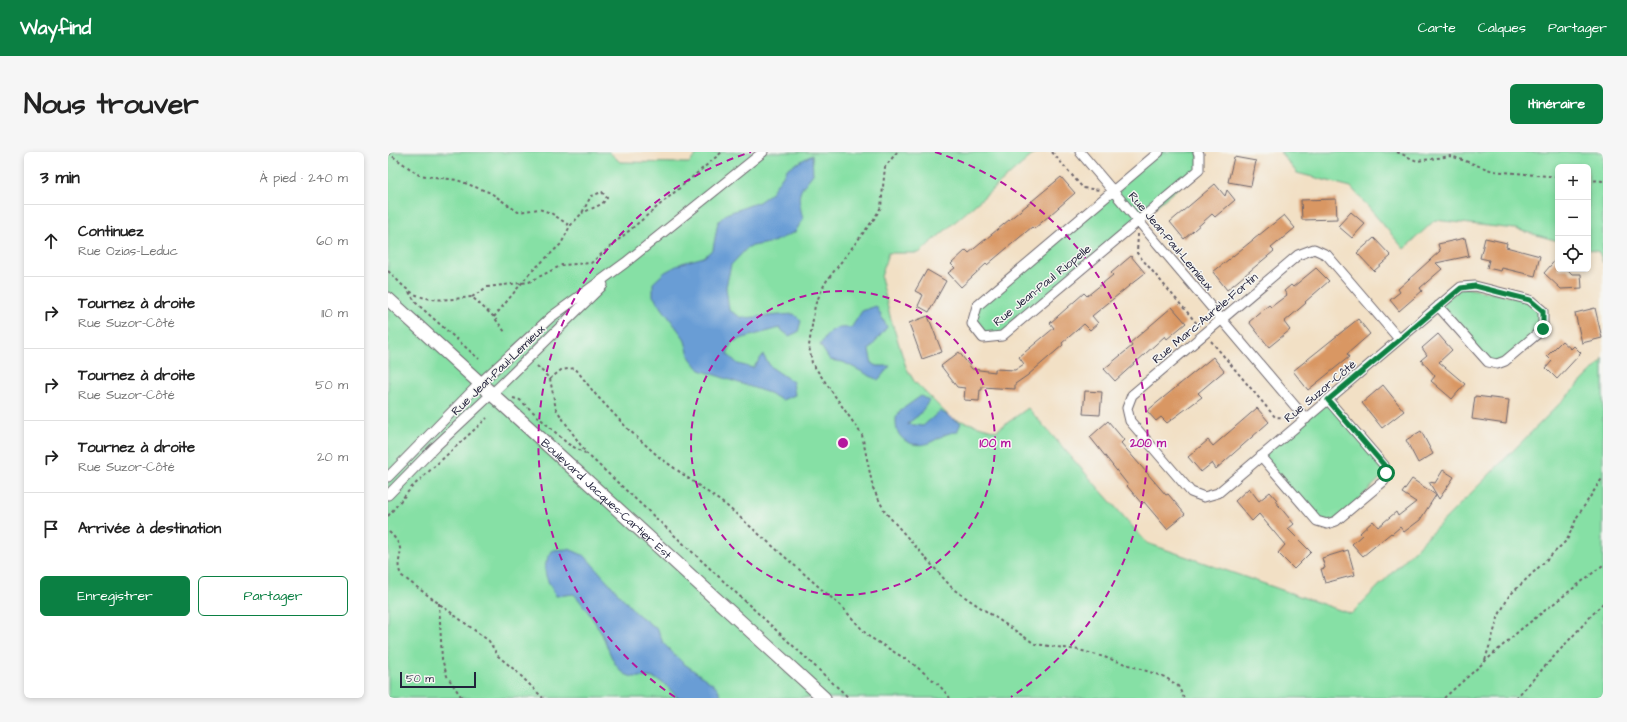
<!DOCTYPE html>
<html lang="fr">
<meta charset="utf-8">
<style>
:root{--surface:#fff;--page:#f6f6f6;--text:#222;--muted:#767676;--line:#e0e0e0;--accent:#0b8043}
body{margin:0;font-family:"Architects Daughter",sans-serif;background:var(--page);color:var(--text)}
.controls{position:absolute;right:12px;top:12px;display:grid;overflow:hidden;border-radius:6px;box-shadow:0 2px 6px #0003}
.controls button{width:36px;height:36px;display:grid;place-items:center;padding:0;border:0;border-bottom:1px solid var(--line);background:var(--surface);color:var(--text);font:20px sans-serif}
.scale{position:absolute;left:12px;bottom:10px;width:76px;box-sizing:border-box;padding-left:4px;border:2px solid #22223b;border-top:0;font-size:11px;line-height:14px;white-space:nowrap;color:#22223b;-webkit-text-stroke:3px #f6f6f2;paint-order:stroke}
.stop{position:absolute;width:12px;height:12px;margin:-9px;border:3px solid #0b8043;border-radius:50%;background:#fff}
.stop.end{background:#0b8043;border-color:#fff;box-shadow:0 1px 4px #0008}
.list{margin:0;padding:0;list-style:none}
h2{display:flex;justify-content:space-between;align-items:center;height:52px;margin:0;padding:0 16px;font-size:17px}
h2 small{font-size:13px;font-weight:400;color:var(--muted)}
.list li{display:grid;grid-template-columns:26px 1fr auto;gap:12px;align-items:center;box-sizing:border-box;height:72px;padding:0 16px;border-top:1px solid var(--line)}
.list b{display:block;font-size:15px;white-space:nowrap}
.list p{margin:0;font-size:13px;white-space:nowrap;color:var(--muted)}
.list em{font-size:13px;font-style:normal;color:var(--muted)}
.actions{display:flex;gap:8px;padding:12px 16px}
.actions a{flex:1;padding:9px 0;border:1px solid var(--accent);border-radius:6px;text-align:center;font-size:14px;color:var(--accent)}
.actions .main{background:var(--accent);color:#fff}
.icon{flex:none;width:22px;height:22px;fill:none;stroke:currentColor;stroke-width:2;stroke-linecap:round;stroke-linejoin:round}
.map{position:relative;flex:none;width:1215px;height:546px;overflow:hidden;border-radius:6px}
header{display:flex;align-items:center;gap:24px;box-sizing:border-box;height:56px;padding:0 20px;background:var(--accent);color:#fff}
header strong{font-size:19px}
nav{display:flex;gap:22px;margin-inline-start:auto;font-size:14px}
.intro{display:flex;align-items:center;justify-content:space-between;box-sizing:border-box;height:96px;padding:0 24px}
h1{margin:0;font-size:28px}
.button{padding:10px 18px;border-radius:6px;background:var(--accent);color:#fff;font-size:14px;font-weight:700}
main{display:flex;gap:24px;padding:0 24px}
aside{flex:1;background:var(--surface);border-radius:6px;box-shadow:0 2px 6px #0003}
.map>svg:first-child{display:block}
.green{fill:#86e0a5;stroke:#548170}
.water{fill:#699dd5;stroke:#466088}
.building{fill:#d99763}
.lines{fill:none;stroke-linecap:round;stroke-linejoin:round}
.minor-casing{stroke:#6b646b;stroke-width:11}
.secondary-casing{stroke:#6b646b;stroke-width:15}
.path{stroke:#6b646b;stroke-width:2;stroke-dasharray:3 3;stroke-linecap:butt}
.minor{stroke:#fff;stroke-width:9}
.secondary{stroke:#fff;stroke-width:13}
.route{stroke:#0b8043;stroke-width:5}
.ring{fill:none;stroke:#b5179e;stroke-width:2;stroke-dasharray:7 5}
.labels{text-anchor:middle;stroke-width:3;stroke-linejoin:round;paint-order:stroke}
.street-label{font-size:12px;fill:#22223b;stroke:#f6f6f2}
.centre{fill:#b5179e;stroke:#f6f6f2;stroke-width:2}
.ring-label{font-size:12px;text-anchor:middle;font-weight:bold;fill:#b5179e;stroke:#f6f6f2;stroke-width:3;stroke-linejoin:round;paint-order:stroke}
</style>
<header>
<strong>Wayfind</strong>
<nav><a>Carte</a><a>Calques</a><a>Partager</a></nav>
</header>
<div class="intro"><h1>Nous trouver</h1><a class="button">Itinéraire</a></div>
<main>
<aside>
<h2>3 min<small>À pied · 240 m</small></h2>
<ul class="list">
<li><svg class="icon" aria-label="ahead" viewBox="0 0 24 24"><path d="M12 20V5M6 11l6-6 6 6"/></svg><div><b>Continuez</b><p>Rue Ozias-Leduc</p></div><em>60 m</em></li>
<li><svg class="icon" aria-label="right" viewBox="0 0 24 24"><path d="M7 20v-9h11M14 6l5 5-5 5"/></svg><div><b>Tournez à droite</b><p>Rue Suzor-Côté</p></div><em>110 m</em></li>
<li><svg class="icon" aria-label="right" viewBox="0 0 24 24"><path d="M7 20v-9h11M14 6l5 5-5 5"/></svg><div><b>Tournez à droite</b><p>Rue Suzor-Côté</p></div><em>50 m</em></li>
<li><svg class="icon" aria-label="right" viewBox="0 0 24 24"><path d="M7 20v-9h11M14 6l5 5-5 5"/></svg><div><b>Tournez à droite</b><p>Rue Suzor-Côté</p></div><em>20 m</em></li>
<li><svg class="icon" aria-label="arrive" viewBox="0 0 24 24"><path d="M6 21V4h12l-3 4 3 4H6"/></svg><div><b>Arrivée à destination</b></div></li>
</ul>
<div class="actions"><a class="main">Enregistrer</a><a>Partager</a></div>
</aside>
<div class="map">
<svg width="1215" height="546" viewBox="0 0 1215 546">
<rect width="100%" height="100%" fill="#f6f6f2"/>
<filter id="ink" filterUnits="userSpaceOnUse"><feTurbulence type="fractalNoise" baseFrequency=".025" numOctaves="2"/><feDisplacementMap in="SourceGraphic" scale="8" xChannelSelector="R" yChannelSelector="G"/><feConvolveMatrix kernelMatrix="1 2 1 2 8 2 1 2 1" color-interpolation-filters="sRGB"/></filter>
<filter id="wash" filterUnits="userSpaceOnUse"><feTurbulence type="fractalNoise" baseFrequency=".012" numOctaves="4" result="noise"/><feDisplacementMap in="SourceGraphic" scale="16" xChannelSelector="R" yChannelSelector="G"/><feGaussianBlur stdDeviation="0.9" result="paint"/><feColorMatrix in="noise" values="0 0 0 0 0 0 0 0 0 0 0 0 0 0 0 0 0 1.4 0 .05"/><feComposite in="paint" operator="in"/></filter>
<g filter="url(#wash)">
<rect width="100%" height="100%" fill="#f2e0c5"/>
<path class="green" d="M0 0H221L232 10 301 11 311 0H648L531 101H500L493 125 502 164 518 215 526 229 563 266 608 279 640 256 759 391 963 462 1214 209 1215 206V546H0Z
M771 0H810L811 18 614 184 595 186 584 172 589 154Z
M892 0H1215V111L1211 100 1200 97V15H1170V89L1127 77 1047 68 1016 97 963 35 909 21Z
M1073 135 1142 148 1155 159V177L1117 209 1100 210 1050 154Z
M940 248 998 321 948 369H929L873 304Z"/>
<path class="water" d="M424 3 425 22C409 42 409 41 415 67L407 80 385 90 360 95 343 113 338 135 341 158 354 166 406 162 413 169 410 180 401 184 391 176C375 181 359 184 344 190L339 202 350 212 365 216 375 203 383 215 405 230 407 243 394 248 381 241 312 218 302 206 296 186 265 144V131L277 120 294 111 316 105 325 97 330 70 338 62 371 50 382 42 400 16Z
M488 154 499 175 481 198 484 212 489 214H502L490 228 455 210 442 208 432 193C443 177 444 175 463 176L474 159Z
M533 244 541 249 531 263 519 272 535 274 552 259 573 271 569 280C556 281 554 285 543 290 531 296 514 292 509 278 508 275 508 270 508 266L513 258Z
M181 397 197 404 248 461 270 478 275 491 295 511 329 535 334 546H290C281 536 272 525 258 525 250 525 244 526 237 522 222 512 220 491 211 477 204 465 195 452 186 442L168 444C158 426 151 417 165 398Z"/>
<g id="blocks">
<path class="building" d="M846 5 868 9 863 34 840 30Z
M673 25 687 41 646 77 644 75 599 113 598 112 573 135 560 121 567 116 563 112 578 98 581 101Z
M827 32 837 44 839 38 847 48 827 65 824 62 796 87 782 70Z
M948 47 949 67 914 68 913 48Z
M963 60 977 72 964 86 950 74Z
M896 63 907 76 883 96 886 99 839 138 825 120Z
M986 86 1003 104 986 119 969 101Z
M1077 86 1081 104 1048 111 1054 117 1032 136 1034 139 1011 159 1002 148 1012 140 1010 137 1052 99 1050 92Z
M1097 86 1119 91 1118 95 1152 104 1147 124 1114 116 1113 119 1099 116 1101 108 1092 106Z
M743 104 757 121 704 164 710 171 702 178 696 172 674 191 675 193 640 223 627 232V237L594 235V238H592L591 249 576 248 577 236 569 235 553 214 571 200 584 217 607 220V217L627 218 636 212 631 205 666 176 662 171 696 141 699 144 725 123 723 121Z
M1170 105V117H1179L1184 122H1193L1194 136 1173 137 1156 121Z
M928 116 941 129 917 150 918 151 896 170 902 178 881 195 861 170 881 153 883 155 899 143 896 139 903 133 905 135Z
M539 118 558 129 541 160 530 154 535 143 527 139Z
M784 155 798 171 779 187 777 184 727 229 716 217 744 194 742 191Z
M1207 156 1214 186 1194 191 1187 161Z
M540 164 554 200 534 207 521 171Z
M970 167 982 182 959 202 961 205 920 238 905 219Z
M1050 182 1064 198 1051 210 1077 232 1064 247 1043 229 1047 224 1033 208 1039 203 1034 196Z
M1174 189 1183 197 1186 194 1193 201 1169 227 1158 216 1164 209 1159 204Z
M825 205 836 219 810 241 814 245 779 271 773 265 768 269 759 259Z
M995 233 1016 259 994 276 974 251Z
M697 239 714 240 712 263 695 262Z
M1087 244 1121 248 1118 272 1084 267Z
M869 256 881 270 828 317 824 311 813 320 800 305 820 288 825 294Z
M720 269 736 288 733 291 778 343 780 342 797 362 779 377 756 350 754 352 739 334 740 333 702 285Z
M1033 279 1045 302 1030 311 1018 288Z
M1055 318 1066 325 1051 347 1041 330 1047 331Z
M1024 327 1048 343 1032 368 1016 380 1012 375 1004 382 1003 381 975 404 964 392 974 383 972 381 985 369 990 375 1008 360 1010 364 1028 350 1014 341Z
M861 336 871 349 882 340 889 348 887 349 906 372 900 377 923 400 906 417 890 401 897 393 871 362 864 369 847 349Z
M960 398 967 423 937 431 933 417 937 416 934 406Z"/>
</g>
</g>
<g filter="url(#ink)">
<use href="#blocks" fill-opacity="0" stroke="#6b646b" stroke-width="1"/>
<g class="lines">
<defs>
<path id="minor" d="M692 0 918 267
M771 0 589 154 584 172 595 186 614 184 811 18V2L810 0
M1011 187 939 103 926 97 910 103 744 243 739 256 742 269 803 340 816 345 830 341 1073 135 1087 134 1142 148 1155 159V177L1117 209 1109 212 1100 210 1050 154
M873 304 929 369 939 372 948 369 996 329 998 321 996 313 940 248
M0 325 92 231 163 165 237 111 375 0
M0 343 47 295 112 234 215 133"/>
<g id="secondary">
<path id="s1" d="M0 147 436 546"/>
</g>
</defs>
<use href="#minor" class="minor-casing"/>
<use href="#secondary" class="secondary-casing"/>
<path class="path" d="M509 0 497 15 493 55 486 67 437 131 427 153 421 194 424 211 474 283 485 336 497 360 565 437 647 492 691 498 716 505 777 525 790 534 796 546
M664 0 695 36 712 38
M1009 0 1029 9 1063 4 1105 19 1170 25
M0 1 31 23 69 28 103 41 130 60 151 57 163 61 182 74
M1200 28 1215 29
M750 82 749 101 811 174
M0 119C7 125 13 133 20 138 39 152 63 147 84 145L106 165 117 180
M21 140 28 151 91 207
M84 145 99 135 141 130 174 113 203 111 334 0
M106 165 142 121 173 92 182 74 194 61 203 44 214 40 219 46 214 52 194 61
M823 189 887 265 903 266
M149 214 162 227 168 257 198 301 461 546
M162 227 173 218 187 216 208 243 240 277 271 305 339 354 455 456 480 484 524 511 551 533 562 546
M125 246 132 248 180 292 197 301
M0 364 24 335 99 266
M1 380C24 401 3 407 14 424L93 483 101 489 110 504 128 519 155 546
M51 451 54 507 59 524 74 546
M1097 508 1111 463 1121 444 1179 388 1189 365 1215 325
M1056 546 1132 478 1215 413
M1128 546 1215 451"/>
<use href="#minor" class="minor"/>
<use href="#secondary" class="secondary"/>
</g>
</g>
<g class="lines" filter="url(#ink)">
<path class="route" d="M998 321 996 313 940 248 1073 136 1087 134 1142 148 1155 159V177"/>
</g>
<g class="ring">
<circle cx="455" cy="291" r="152"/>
<path d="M287 545A305 305 0 0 1 363 0M547 0A305 305 0 0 1 623 545"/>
</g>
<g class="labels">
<g class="street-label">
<text transform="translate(783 89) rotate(50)" y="4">Rue Jean-Paul-Lemieux</text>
<text transform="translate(654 133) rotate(-39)" y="4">Rue Jean-Paul Riopelle</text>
<text transform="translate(817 166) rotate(-40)" y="4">Rue Marc-Aurèle-Fortin</text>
<text transform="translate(110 218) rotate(-44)" y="4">Rue Jean-Paul-Lemieux</text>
<text transform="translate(932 239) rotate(-40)" y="4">Rue Suzor-Côté</text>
<text dy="4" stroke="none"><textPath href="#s1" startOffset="296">Boulevard Jacques-Cartier Est</textPath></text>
</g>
</g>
<circle cx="455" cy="291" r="6" class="centre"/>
<g class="ring-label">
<text x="607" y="295">100 m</text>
<text x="760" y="295">200 m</text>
</g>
</svg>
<div class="controls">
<button>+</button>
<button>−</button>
<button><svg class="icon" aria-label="locate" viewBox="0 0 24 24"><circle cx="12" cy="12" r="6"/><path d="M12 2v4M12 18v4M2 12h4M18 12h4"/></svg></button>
</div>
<div class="scale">50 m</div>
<div class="stop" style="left:998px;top:321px"></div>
<div class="stop end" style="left:1155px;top:177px"></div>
</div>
</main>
